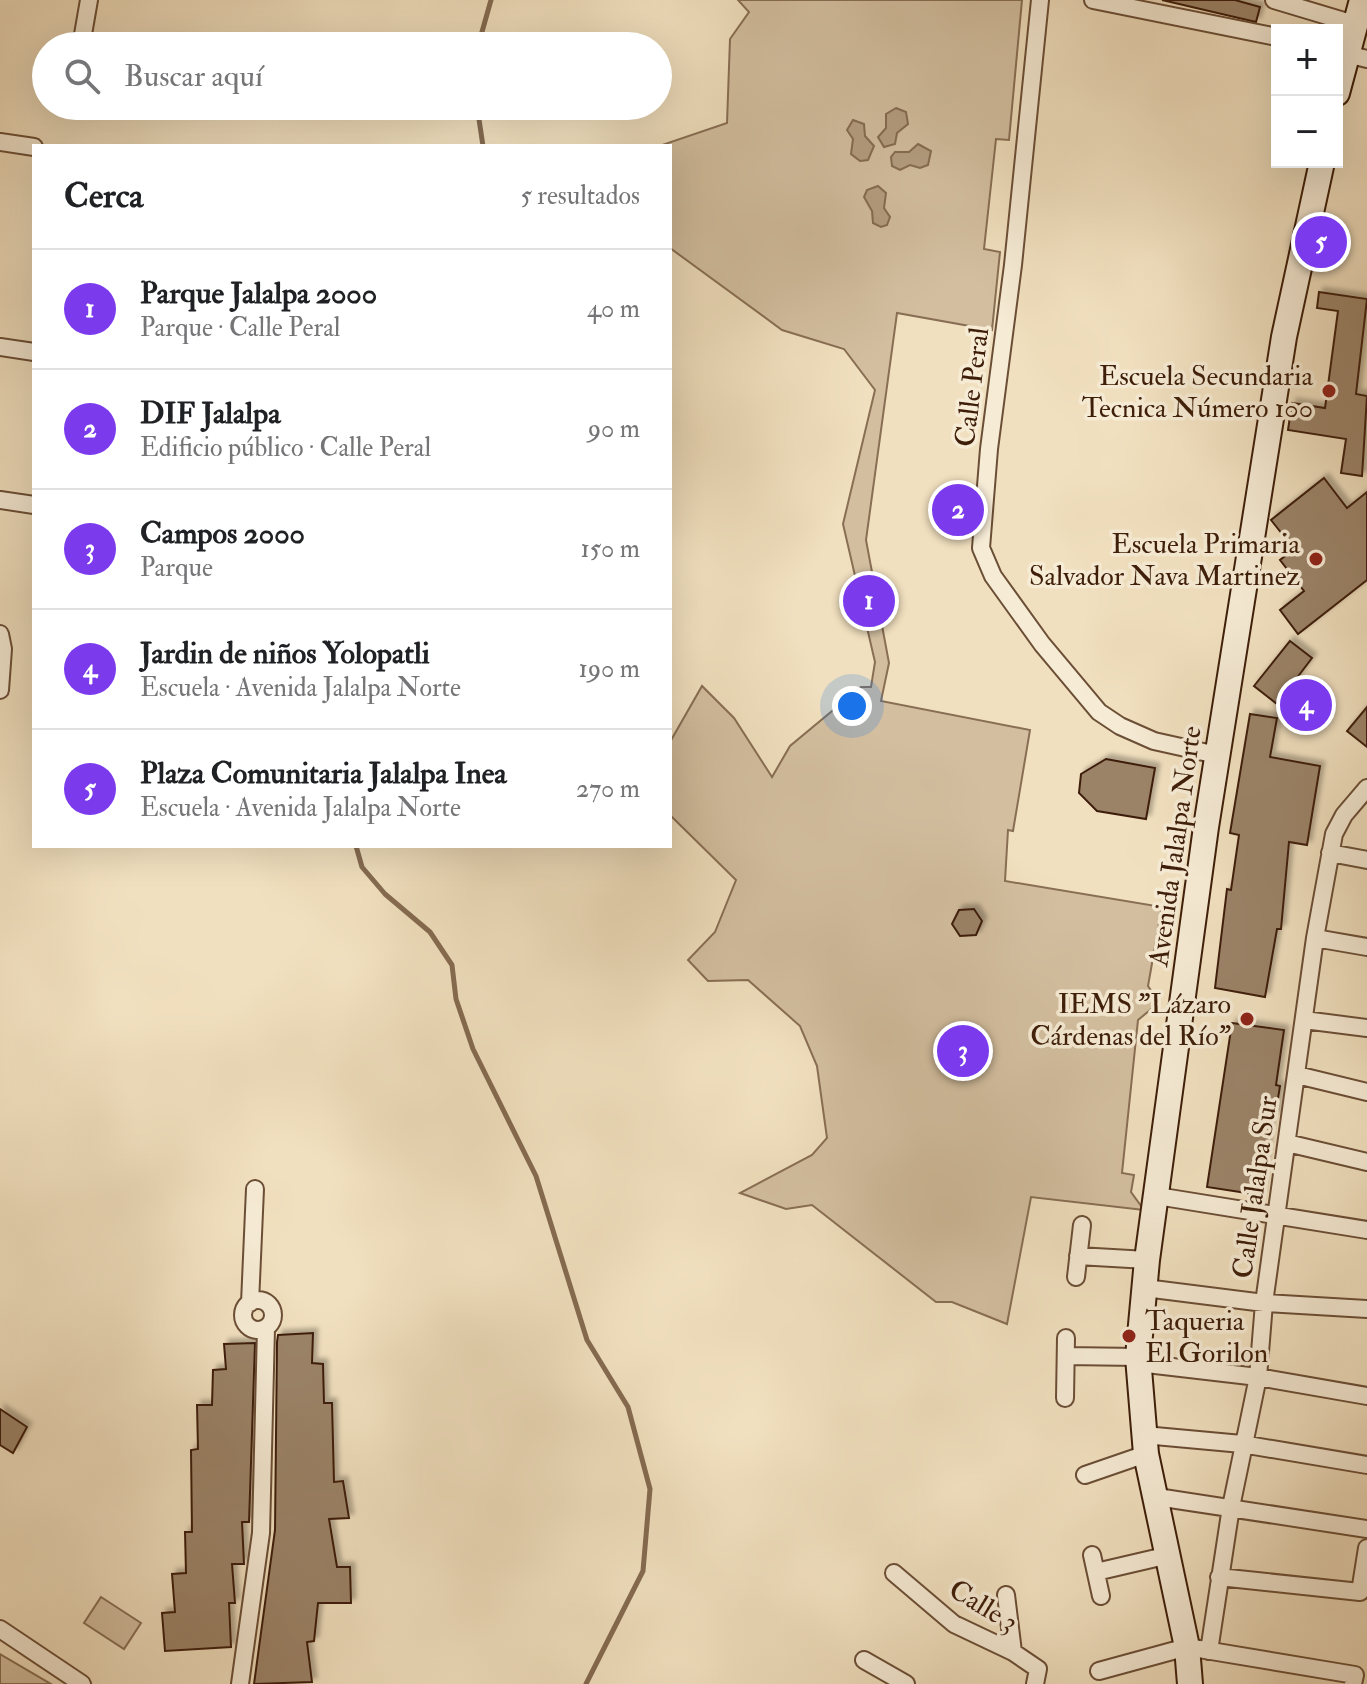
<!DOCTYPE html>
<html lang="es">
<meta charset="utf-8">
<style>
:root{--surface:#fff;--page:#f2f2f2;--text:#202124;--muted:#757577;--line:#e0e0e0;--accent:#7c3aed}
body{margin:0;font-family:"IM FELL Double Pica",serif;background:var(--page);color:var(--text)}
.controls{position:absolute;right:24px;top:24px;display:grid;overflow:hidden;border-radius:0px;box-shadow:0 8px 32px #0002}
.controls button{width:72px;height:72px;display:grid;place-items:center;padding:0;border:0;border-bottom:2px solid var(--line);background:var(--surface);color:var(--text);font:40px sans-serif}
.you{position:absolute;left:852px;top:706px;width:28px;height:28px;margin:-20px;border:6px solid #fff;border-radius:50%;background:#1a73e8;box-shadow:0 0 0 12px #1a73e833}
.badge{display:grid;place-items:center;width:52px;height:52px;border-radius:50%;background:var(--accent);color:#fff;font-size:26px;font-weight:700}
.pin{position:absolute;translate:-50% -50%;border:4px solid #fff;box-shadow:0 2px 8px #0006}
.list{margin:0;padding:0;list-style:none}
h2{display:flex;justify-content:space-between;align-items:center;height:104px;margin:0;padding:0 32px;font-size:34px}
h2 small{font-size:26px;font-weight:400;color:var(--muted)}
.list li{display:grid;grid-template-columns:52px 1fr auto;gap:24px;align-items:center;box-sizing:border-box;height:120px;padding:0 32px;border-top:2px solid var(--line)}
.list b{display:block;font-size:30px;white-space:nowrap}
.list p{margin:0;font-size:26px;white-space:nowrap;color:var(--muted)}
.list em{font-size:26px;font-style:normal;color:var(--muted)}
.icon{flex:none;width:44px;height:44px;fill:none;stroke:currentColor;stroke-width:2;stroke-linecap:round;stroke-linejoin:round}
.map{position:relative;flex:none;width:1367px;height:1684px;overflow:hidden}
.search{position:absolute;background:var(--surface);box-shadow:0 8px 32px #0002;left:32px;top:32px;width:640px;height:88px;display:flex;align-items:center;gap:20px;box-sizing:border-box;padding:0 28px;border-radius:44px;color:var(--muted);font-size:30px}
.panel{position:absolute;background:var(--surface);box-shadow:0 8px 32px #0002;left:32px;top:144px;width:640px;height:704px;border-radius:0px}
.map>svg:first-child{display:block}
.green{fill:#d3bfa0;stroke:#886e54;stroke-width:2}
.water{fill:#b49e81;stroke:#856b51;stroke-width:2}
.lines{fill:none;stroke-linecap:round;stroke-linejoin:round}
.stream{stroke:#856b51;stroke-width:5}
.building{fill:#9b8368;stroke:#3e1e09;stroke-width:2;filter:url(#shadow)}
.street-casing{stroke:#6b4e36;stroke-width:20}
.secondary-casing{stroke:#3e1e09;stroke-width:28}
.street{stroke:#f6ebd5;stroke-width:16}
.secondary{stroke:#f6ebd5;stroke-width:24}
.poi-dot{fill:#8f2418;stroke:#f6ebd5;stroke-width:3}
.labels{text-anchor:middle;stroke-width:7;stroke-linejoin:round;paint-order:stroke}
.poi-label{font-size:28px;fill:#3e1e09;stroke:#f6ebd5;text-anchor:end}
.street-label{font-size:28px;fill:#3e1e09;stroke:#f6ebd5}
</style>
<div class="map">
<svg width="1367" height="1684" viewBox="0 0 1367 1684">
<defs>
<filter id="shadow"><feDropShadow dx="4.5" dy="-4.5" stdDeviation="2" flood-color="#0004"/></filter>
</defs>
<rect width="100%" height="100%" fill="#f1e0bf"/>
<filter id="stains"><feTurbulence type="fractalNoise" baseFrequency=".0025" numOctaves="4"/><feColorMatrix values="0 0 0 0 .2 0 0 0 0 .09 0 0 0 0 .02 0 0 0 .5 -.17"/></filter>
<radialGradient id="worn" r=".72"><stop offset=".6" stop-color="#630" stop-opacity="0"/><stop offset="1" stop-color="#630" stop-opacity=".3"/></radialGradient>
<path class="green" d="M738 0H1022L1009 140 996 139 984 249 1000 252 992 330 897 313 866 540 889 663 881 701 1030 730 1013 831 1008 830 1005 881 1162 907 1148 986 1157 999 1155 1006 1138 1020 1122 1173 1134 1175 1131 1192 1144 1210 1031 1197 1007 1324 952 1302H936L812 1205 786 1209 740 1193 812 1155 827 1138 817 1066 800 1026 748 980 708 981 688 960 715 932 736 880 670 815V742L702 686 734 718 772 777 790 746 861 687H871L875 662 843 524 875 390 844 349 782 330 670 248V146L665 144 727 123 730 39 749 12Z
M101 1597 141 1623 124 1649 84 1623Z
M0 1654 51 1684H0Z"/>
<path class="water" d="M896 108 906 112 908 124 897 133 895 144 884 147 878 137 886 128V114Z
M853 120 864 124 865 136 874 146 868 160 860 161 851 154 853 139 847 130Z
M918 144 931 151 928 165 920 168 910 165 900 170 892 166 891 157 895 152H909Z
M878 186 886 193 884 208 890 217 887 225 881 227 873 223 872 211 864 197 867 190Z"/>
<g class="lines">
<path class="stream" d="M478 46 491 0
M477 106 483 146
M356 846 362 867 385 894 430 932 452 965 456 999 473 1049 536 1176 587 1340 628 1407 650 1489 643 1571 586 1684"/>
</g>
<path class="building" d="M1162 0H1235L1260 7 1256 22Z
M1319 292 1367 299 1356 394 1367 396 1362 476 1341 473 1346 439 1288 430 1292 403 1325 408 1338 311 1317 308Z
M1324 478 1347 508 1367 492V580L1298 634 1280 610 1304 591 1280 560 1294 549 1271 520Z
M1290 641 1312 658 1277 704 1254 686Z
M1367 707V747L1347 731Z
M1250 714 1277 718 1270 757 1320 766 1307 845 1289 842 1281 929H1277L1265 997 1215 988 1227 889 1231 890 1239 835 1230 833Z
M1106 759 1155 768 1146 819 1097 811 1079 793 1081 774Z
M974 909 982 921 976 935 960 936 952 924 959 910Z
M1232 1023 1284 1030 1276 1085 1280 1086 1275 1117 1271 1116 1260 1195 1207 1187Z
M313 1333 312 1363 323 1364 324 1403H332L334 1482 343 1481 349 1518 329 1519 337 1567H350L351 1603H318L314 1641 307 1642 312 1682 254 1684 275 1530 277 1342 278 1335Z
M255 1343 249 1522H242L244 1564H232L235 1603H229L231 1647 165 1651 162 1613 175 1612 172 1574 186 1573 185 1532H192L191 1450 198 1449 197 1405H212L213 1370 226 1369 224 1344Z
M0 1409 27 1427 13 1453 0 1445Z"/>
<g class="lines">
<defs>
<path id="street" d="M1040 0 1013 265 989 449 981 548 993 576 1042 644 1099 712 1120 726 1154 741 1217 755
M1093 0 1277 37
M1274 0 1354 24
M81 46 89 0
M1339 52 1367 59
M0 142 34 147
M0 347 34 352
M0 500 34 505
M0 634 3 649 0 690
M1330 853 1367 860
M1315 938 1367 947
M1304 1020 1367 1028
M1297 1075 1367 1092
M1287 1143 1367 1162
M1157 1196 1367 1230
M1078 1256 1147 1260
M1076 1277 1082 1225
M1145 1288 1264 1303 1367 1309
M243 1315a15 15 0 1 1 30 0a15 15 0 1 1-30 0Z
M250 1303 255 1189
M1066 1356 1138 1357
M1138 1363 1258 1377 1367 1396
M1065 1398 1066 1338
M1144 1435 1242 1444 1367 1465
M1085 1475 1146 1454
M1157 1497 1367 1529
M1092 1555 1101 1596
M1096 1572 1169 1555
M894 1573 954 1624 1013 1652 1038 1669 1035 1684
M1219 1577 1360 1592 1367 1548
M1006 1595 1013 1652
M0 1629 82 1684
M1209 1651 1231 1507 1258 1377 1264 1303 1315 938 1334 834 1344 815 1367 788
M864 1660 906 1684
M1099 1671 1187 1647 1355 1675 1353 1684
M240 1684 261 1533 266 1328"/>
<path id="secondary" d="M1337 93 1362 0
M1190 1684 1187 1647 1146 1454 1138 1357 1147 1260 1206 827 1284 337 1322 162"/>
</defs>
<use href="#street" class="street-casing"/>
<use href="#secondary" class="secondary-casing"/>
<use href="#street" class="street"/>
<use href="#secondary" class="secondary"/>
</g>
<g class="poi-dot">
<circle cx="1329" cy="391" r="8"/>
<circle cx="1316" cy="559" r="8"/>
<circle cx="1247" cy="1019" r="8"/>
<circle cx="1129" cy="1336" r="8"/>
</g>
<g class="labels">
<g class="poi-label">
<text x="1313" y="385">Escuela Secundaria<tspan x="1313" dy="32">Tecnica Número 100</tspan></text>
<text x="1300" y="553">Escuela Primaria<tspan x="1300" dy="32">Salvador Nava Martinez</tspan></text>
<text x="1231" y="1013">IEMS "Lázaro<tspan x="1231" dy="32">Cárdenas del Río"</tspan></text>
<text x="1145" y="1330" text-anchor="start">Taqueria<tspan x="1145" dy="32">El Gorilon</tspan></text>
</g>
<g class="street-label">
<text transform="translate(971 387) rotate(-83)" y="10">Calle Peral</text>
<text transform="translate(1174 846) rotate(-82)" y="10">Avenida Jalalpa Norte</text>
<text transform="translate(1254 1187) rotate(-82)" y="10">Calle Jalalpa Sur</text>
<text transform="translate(984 1605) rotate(31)" y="10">Calle 3</text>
</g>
</g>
<rect width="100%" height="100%" filter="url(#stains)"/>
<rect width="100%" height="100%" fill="url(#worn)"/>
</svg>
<div class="controls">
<button>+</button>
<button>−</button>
</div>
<div class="you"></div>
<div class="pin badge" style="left:869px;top:601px">1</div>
<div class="pin badge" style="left:958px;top:510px">2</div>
<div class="pin badge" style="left:963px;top:1051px">3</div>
<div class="pin badge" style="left:1306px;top:705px">4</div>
<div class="pin badge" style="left:1321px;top:242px">5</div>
<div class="search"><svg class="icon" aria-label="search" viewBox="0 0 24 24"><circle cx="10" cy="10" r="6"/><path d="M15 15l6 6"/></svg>Buscar aquí</div>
<section class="panel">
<h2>Cerca<small>5 resultados</small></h2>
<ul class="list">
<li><span class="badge">1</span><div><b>Parque Jalalpa 2000</b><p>Parque · Calle Peral</p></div><em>40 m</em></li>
<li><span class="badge">2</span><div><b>DIF Jalalpa</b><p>Edificio público · Calle Peral</p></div><em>90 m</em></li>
<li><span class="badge">3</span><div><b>Campos 2000</b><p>Parque</p></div><em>150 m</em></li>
<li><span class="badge">4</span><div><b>Jardin de niños Yolopatli</b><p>Escuela · Avenida Jalalpa Norte</p></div><em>190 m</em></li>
<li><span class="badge">5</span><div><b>Plaza Comunitaria Jalalpa Inea</b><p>Escuela · Avenida Jalalpa Norte</p></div><em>270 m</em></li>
</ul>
</section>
</div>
